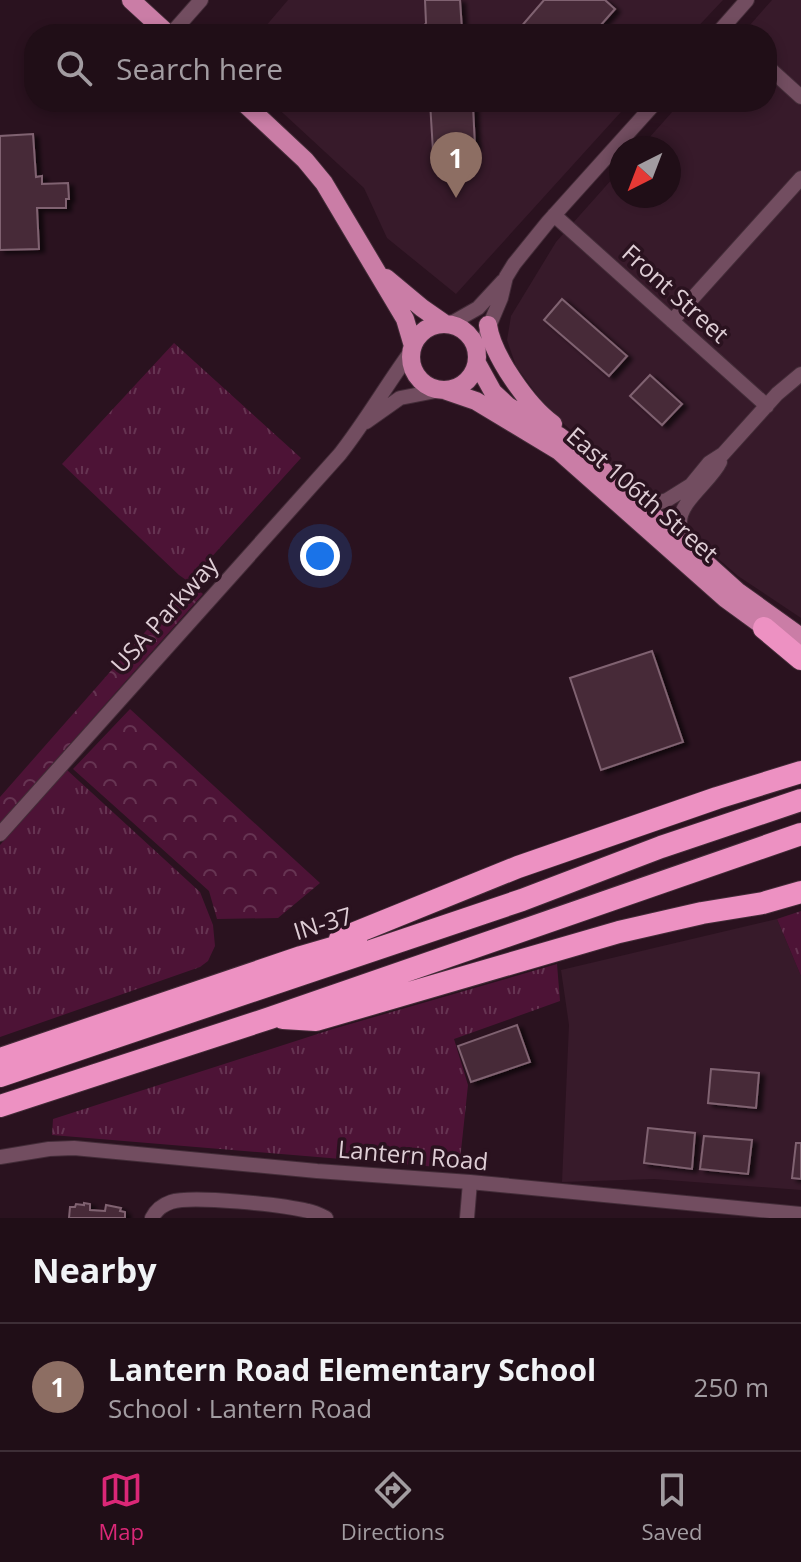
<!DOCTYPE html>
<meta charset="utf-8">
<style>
:root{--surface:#200e17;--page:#281720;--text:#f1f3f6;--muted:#a29ca1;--line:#3d2e36;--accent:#db2777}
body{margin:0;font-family:"Open Sans",sans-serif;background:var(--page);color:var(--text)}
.compass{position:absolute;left:609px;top:136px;width:72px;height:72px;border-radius:50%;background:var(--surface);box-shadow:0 4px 12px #0003;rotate:222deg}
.you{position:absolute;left:320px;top:556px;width:28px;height:28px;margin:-20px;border:6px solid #fff;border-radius:50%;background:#1a73e8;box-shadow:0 0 0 12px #1a73e833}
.badge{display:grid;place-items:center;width:52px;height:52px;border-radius:50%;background:var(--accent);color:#fff;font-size:26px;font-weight:700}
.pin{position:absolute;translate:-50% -66px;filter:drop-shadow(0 2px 4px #0008)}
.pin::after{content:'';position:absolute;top:42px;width:28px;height:24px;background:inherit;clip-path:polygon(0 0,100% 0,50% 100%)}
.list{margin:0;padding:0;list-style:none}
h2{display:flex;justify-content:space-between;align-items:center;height:104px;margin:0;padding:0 32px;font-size:34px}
h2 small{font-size:26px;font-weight:400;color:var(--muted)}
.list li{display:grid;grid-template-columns:52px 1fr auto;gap:24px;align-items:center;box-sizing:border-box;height:128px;padding:0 32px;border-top:2px solid var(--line)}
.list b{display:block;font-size:30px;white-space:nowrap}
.list p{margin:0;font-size:26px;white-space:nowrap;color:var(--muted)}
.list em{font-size:26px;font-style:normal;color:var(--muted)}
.icon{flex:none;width:44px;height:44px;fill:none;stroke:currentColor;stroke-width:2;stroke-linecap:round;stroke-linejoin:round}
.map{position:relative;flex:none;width:801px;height:1218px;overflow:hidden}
.search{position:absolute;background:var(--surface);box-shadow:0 4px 12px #0003;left:24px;right:24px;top:24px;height:88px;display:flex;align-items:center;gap:20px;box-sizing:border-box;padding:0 28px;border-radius:32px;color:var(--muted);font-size:30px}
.sheet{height:232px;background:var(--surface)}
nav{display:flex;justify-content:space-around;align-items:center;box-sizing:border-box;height:112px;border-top:2px solid var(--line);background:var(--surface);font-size:22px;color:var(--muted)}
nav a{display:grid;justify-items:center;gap:4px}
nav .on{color:var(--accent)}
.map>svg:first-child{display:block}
.built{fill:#371a2a}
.grass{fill:url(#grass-tufts)}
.forest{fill:url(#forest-crowns)}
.building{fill:#462c39;stroke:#806271;stroke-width:2;filter:url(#shadow)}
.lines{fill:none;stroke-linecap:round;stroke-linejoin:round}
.minor-casing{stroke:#432c38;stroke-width:16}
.major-casing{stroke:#432c38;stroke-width:20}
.highway-casing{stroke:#432c38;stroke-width:24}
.minor{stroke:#724d60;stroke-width:14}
.major{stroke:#ca7da6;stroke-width:18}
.highway{stroke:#ed91c2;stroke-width:22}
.labels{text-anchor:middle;stroke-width:7;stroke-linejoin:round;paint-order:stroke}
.street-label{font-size:24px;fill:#decdd5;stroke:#2a121f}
</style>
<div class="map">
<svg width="801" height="1218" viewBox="0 0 801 1218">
<defs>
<pattern id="grass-tufts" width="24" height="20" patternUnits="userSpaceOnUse" patternTransform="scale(2)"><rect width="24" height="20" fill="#4d1336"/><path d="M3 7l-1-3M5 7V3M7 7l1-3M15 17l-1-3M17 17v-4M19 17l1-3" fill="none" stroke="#663452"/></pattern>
<pattern id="forest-crowns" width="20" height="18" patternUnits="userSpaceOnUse" patternTransform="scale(2)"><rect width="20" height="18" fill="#4d1336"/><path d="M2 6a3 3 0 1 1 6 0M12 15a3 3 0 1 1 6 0" fill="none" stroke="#663452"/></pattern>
<filter id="shadow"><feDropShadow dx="5" dy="3" stdDeviation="2" flood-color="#0009"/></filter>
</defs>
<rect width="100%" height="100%" fill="#2a121f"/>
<path class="built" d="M288 0H723L691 34H259Z
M772 0H801V618L738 576 565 425 540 399 516 366 507 340 511 316 556 242 621 169V196H669V148H640L681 102H767V34H742Z
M271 102H630L456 294 387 238 364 188Z
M777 919 801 976V1190L654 1179 562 1182 569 1025 561 970Z"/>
<path class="grass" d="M174 343 301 458 189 582 179 575 62 464Z
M67 770 200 892 213 925 215 946 208 961 200 967 0 1037V845Z
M801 911V976L777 919Z
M557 964 560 1001 454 1039 468 1085 460 1160 438 1167 52 1135 53 1119 333 1029Z"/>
<path class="forest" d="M189 582 203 594 0 823V797Z
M130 709 320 883 278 918 217 919 209 891 73 769Z"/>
<path class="building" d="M425 0H460L462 30 520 28 544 0H605L615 9 593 34H391L419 32 426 23Z
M430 102H466V106H473L475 147H468V149L453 150 454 155H448V150L433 151Z
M33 134 36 177 42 176V184L68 183 69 199H66V208H37L39 249 0 250V136Z
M562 299 627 356 609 376 544 320Z
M650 375 682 404 662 425 630 396Z
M652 651 683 742 601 770 570 678Z
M517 1025 530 1062 471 1082 458 1046Z
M711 1069 759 1073 756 1108 708 1103Z
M648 1128 695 1133 692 1169 644 1163Z
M704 1136 752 1140 748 1174 700 1169Z
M796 1143H801V1179L792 1178Z
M84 1203 90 1204V1210L105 1211 106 1205 121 1208 120 1211 125 1212V1218H69L70 1207H75L76 1204 84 1205Z"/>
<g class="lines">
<defs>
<path id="minor" d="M171 34 201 0
M717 34 747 0
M767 70 769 68 801 97
M554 215 767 406
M672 321 801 178
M448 325 478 308 503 281
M477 355 501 298 506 277 514 264 548 222 656 102
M366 422 400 398 441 390
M644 507 667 500 691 485 709 463 723 454 777 394 801 374
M683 542C682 536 680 529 680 522 680 501 711 481 720 462
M0 834 340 454C366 421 387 384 412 350
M0 1157 49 1149 74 1148 317 1171 470 1182 801 1214
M152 1218C156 1210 162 1205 171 1202 192 1195 284 1205 308 1211 314 1212 320 1215 326 1218
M467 1218 470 1182"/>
<path id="major" d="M131 0 168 34
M243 102 305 160 324 183 405 319 413 346
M386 278 422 308 445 324
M411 357a33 33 0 1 1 66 0a33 33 0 1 1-66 0Z
M488 325C492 355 528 406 553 424
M477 363 493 392 508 406 559 436 589 458 737 591 801 637
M444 390 476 401 559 451 726 599 774 634"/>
<path id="highway" d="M764 628 801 659
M340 939 518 867 717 798 801 772
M283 1018 316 1020 619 932 702 913 763 903 801 892
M0 1059 301 957 356 941
M0 1076 522 900 661 847 801 800
M0 1106 270 1018 801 834"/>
</defs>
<use href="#minor" class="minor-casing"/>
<use href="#major" class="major-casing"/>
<use href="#highway" class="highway-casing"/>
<use href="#minor" class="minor"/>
<use href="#major" class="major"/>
<use href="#highway" class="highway"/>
</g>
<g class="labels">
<g class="street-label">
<text transform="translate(675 294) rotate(42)" y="8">Front Street</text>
<text transform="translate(642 495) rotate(41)" y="8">East 106th Street</text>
<text transform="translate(165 615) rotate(-48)" y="8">USA Parkway</text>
<text transform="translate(323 924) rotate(-17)" y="8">IN-37</text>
<text transform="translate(413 1156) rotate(5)" y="8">Lantern Road</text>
</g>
</g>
</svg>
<svg class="compass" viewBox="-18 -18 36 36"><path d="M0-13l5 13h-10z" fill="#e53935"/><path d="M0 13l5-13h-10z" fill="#a29ca1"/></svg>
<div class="you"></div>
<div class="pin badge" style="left:456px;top:198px;background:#8d6e63">1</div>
<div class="search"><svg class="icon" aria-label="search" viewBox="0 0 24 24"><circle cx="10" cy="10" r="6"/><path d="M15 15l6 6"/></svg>Search here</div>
</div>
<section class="sheet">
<h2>Nearby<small></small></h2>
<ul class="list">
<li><span class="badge" style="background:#8d6e63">1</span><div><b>Lantern Road Elementary School</b><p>School · Lantern Road</p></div><em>250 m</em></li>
</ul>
</section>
<nav>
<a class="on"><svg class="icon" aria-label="map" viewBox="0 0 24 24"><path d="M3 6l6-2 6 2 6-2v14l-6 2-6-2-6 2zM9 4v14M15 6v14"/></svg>Map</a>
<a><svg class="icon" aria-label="directions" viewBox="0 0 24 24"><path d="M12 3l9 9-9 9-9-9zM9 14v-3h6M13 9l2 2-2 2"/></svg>Directions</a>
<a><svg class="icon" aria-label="saved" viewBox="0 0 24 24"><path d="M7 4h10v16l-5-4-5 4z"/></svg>Saved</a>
</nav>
